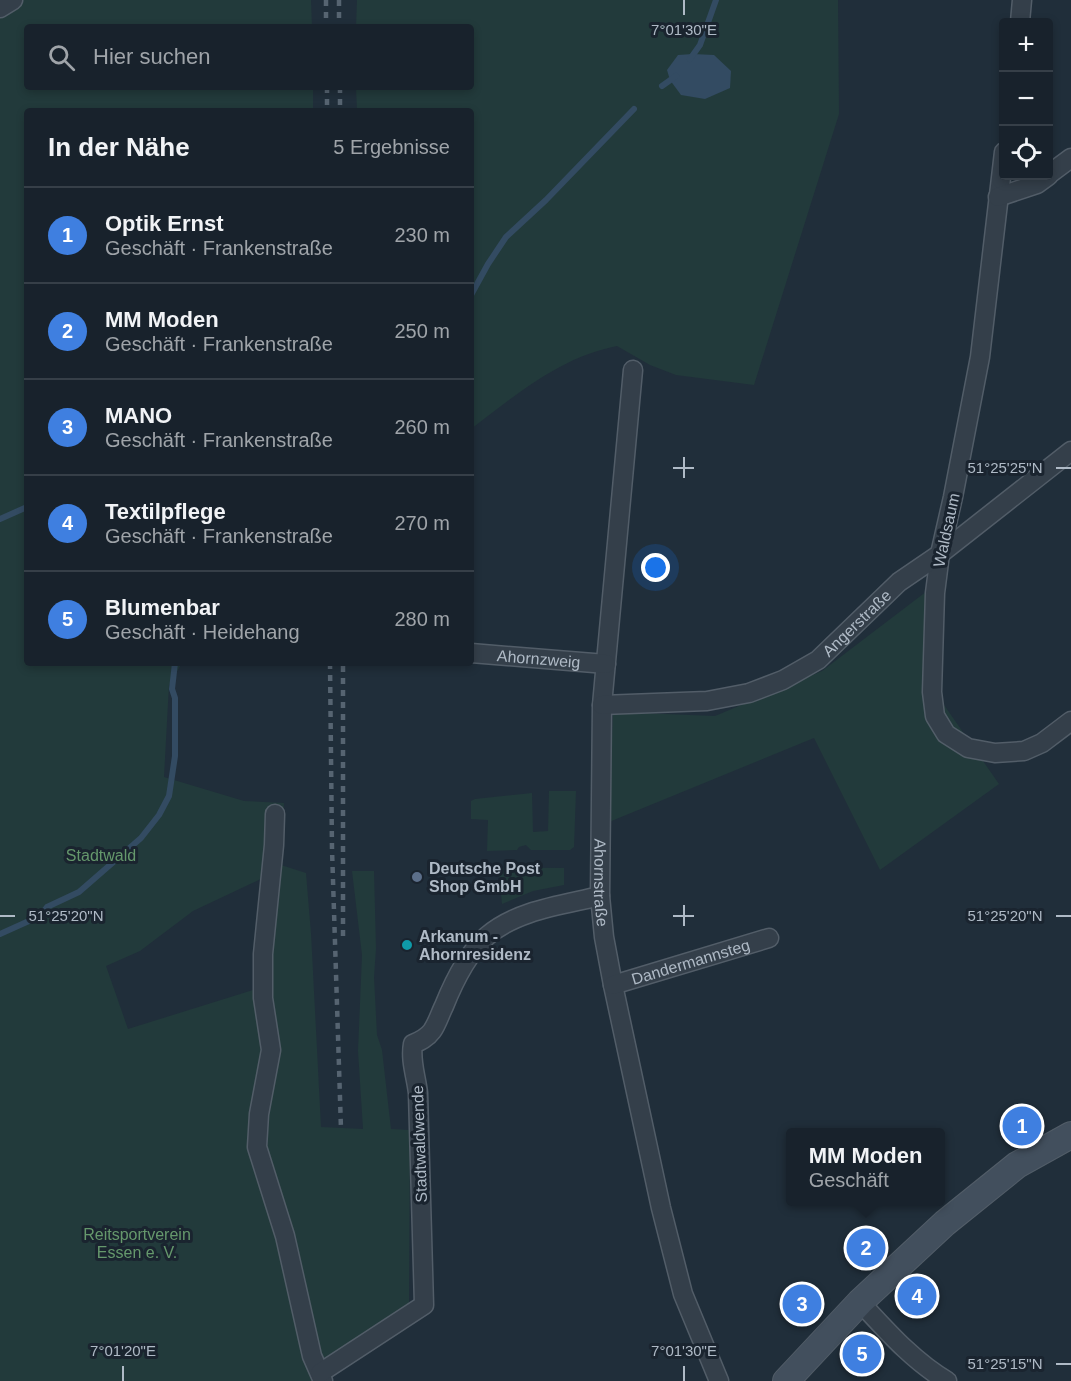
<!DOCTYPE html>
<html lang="de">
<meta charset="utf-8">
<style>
:root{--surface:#18222c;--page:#212a34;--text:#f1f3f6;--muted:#9fa4a9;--line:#363f48;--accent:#ea580c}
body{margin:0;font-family:Arial,sans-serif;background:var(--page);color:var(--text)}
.controls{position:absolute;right:18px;top:18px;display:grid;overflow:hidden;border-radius:6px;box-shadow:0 3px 9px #0003}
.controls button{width:54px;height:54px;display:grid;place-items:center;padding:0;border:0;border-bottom:2px solid var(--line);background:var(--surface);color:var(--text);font:30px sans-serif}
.you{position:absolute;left:656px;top:568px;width:21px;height:21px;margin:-15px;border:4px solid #fff;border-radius:50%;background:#1a73e8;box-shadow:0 0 0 9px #1a73e833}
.badge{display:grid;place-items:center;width:39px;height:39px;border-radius:50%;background:var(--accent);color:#fff;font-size:20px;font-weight:700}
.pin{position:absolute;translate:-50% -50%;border:3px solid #fff;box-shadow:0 2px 6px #0006}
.popup{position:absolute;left:786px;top:1128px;width:159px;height:78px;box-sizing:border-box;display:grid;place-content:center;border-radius:6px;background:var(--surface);filter:drop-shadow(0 2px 4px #0005);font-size:20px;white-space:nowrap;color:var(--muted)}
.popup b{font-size:22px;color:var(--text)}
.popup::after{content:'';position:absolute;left:50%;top:100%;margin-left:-12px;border:12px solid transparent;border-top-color:var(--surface)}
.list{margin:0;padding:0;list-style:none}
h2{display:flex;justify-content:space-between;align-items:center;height:78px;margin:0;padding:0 24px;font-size:26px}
h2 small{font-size:20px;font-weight:400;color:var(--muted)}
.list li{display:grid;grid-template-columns:39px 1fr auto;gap:18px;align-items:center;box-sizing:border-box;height:96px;padding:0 24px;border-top:2px solid var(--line)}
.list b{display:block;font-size:22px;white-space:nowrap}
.list p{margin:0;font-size:20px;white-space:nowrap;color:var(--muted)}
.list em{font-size:20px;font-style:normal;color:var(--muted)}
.icon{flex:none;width:33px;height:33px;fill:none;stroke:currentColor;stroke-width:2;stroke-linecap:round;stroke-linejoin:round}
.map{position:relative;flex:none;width:1071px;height:1381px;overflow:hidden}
.search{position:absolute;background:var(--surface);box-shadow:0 3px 9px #0003;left:24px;top:24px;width:450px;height:66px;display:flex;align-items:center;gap:15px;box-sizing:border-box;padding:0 21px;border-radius:6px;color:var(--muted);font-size:22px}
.panel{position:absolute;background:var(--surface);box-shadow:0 3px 9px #0003;left:24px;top:108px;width:450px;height:558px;border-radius:6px}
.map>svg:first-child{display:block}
.green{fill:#223a3b;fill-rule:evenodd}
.water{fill:#334b62}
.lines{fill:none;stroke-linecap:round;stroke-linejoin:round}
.stream{stroke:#334b62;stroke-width:6}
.street-casing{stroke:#525d68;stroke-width:21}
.secondary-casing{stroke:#525d68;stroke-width:28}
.street{stroke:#343f4a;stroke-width:18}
.secondary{stroke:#424f5d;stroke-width:26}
.rail{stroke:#566471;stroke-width:4.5;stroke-dasharray:6 6;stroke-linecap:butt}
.ticks{fill:none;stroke:#afbac6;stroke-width:2}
.service-dot{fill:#5c6f8a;stroke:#1a242f;stroke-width:2}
.culture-dot{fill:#0f9aa8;stroke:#1a242f;stroke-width:2}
.labels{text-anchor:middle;stroke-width:6;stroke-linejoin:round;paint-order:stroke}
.street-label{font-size:16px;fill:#afbac6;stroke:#1a242f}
.park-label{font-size:16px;fill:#65986c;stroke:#1a242f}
.poi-label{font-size:16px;font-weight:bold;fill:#afbac6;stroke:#1a242f;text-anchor:start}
.ticks-label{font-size:15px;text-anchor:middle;fill:#afbac6;stroke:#1a242f;stroke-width:6;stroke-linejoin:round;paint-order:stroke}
</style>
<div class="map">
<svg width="1071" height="1381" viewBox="0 0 1071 1381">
<rect width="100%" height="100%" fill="#202e3a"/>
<path class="green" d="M0 0H311L312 27H27V87H313V111H27V663H182L169 685 164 777 244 801 284 803 281 865 306 873 311 933 321 1127 363 1129 358 1051 362 955 352 871H374L376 948 374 977 377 1035 382 1050 391 1129 410 1130 409 1303 338 1352 326 1359 318 1353 279 1242 312 1381H0ZM263 878 256 935 253 990 128 1029 106 966 140 951 193 911Z
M357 0H838L839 114 754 385 676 375 650 365 617 346C560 357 516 395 471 429V111H357L356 87H471V27H356Z
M931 588 935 692 999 784 880 870 814 738 609 822 613 712 715 716 822 671Z
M549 791H576L574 847 570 850H531L526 845 519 847 517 850 487 851 488 820 471 819V801L475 799 532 793 533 832 548 831Z
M470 867 564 868V885L533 891 502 904 499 873H470Z"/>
<path class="water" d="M693 54 714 55 731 71 730 88 705 99 681 95 670 80 667 70 678 55Z"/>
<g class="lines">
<path class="stream" d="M690 59 700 45 716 0
M662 86 676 76
M471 295 488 264 506 237 546 200 634 109
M0 519 27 507
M0 934 40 916 47 907 79 892 141 838 159 815 169 796 175 756V698L172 689 175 663"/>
<defs>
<g id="street">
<path d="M0 8 13 0"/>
<path d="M1020 22 1022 0"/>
<path d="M1004 152 980 357 953 497 940 554 935 593 932 692 935 716 946 734 968 748 995 753 1024 751 1042 743 1071 721"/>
<path d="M1048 175 1071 158"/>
<path d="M998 197 1037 184 1048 176"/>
<path id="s1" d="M633 370 602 705 600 896 604 937 613 985 661 1208 683 1294 719 1381"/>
<path id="s2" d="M471 653 606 664"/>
<path id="s3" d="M602 705 707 701 749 693 783 680 818 660 899 582 940 554 1071 451"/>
<path d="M275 814 274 845 263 954V998L271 1050 259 1114 257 1147 285 1236 312 1356 323 1381"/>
<path id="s4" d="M613 985 769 938"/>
<path d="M860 1302C887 1331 913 1361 947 1381"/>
<path d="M320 1373 424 1305 418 1093C416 1076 410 1060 413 1044 420 1041 427 1038 432 1031 437 1024 440 1014 444 1006 454 981 467 954 487 936 517 910 563 905 600 896"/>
</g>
<path id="secondary" d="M786 1381 860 1302 945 1223 1017 1165 1071 1135"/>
</defs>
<use href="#street" class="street-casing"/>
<use href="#secondary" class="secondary-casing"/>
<use href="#street" class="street"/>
<use href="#secondary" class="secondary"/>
<path class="rail" d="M326 0V27
M339 0V27
M327 87V111
M340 87V111
M330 663 332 849 341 1129
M343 936V663"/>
</g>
<path class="ticks" d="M684 0V15M684 457V478M673 468H694M1056 468H1071M684 905V926M0 916H15M673 916H694M1056 916H1071M1056 1364H1071M123 1366V1381M684 1366V1381"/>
<circle class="service-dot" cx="417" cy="877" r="6"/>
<circle class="culture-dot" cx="407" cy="945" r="6"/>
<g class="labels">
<g class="street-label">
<text transform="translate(946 530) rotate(-78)" y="6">Waldsaum</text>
<text dy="6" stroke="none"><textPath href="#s3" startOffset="278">Angerstraße</textPath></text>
<text dy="6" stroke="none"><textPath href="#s2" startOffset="68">Ahornzweig</textPath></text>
<text dy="6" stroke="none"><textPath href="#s1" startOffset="514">Ahornstraße</textPath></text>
<text dy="6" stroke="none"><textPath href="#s4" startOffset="81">Dandermannsteg</textPath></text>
<text transform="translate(419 1144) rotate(-92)" y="6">Stadtwaldwende</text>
</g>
<g class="park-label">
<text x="101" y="861">Stadtwald</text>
<text x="137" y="1240">Reitsportverein<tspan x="137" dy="18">Essen e. V.</tspan></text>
</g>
<g class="poi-label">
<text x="429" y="874">Deutsche Post<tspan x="429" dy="18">Shop GmbH</tspan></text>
<text x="419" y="942">Arkanum -<tspan x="419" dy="18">Ahornresidenz</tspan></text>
</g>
</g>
<g class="ticks-label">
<text x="684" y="35">7°01'30"E</text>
<text x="1005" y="473">51°25'25"N</text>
<text x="66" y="921">51°25'20"N</text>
<text x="1005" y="921">51°25'20"N</text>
<text x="123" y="1356">7°01'20"E</text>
<text x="684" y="1356">7°01'30"E</text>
<text x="1005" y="1369">51°25'15"N</text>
</g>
</svg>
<div class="controls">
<button>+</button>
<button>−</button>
<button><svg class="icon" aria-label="locate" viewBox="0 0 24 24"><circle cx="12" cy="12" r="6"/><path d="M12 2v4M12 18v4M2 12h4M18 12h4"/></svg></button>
</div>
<div class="you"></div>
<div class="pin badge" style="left:1022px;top:1126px;background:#3f7fe0">1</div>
<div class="pin badge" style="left:866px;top:1248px;background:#3f7fe0">2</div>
<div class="popup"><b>MM Moden</b>Geschäft</div>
<div class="pin badge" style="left:802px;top:1304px;background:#3f7fe0">3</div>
<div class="pin badge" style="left:917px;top:1296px;background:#3f7fe0">4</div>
<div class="pin badge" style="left:862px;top:1354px;background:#3f7fe0">5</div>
<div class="search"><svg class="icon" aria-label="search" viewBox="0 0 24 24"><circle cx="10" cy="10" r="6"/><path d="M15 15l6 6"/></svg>Hier suchen</div>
<section class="panel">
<h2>In der Nähe<small>5 Ergebnisse</small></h2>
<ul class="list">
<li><span class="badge" style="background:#3f7fe0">1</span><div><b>Optik Ernst</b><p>Geschäft · Frankenstraße</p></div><em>230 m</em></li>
<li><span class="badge" style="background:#3f7fe0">2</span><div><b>MM Moden</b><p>Geschäft · Frankenstraße</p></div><em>250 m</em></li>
<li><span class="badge" style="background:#3f7fe0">3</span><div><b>MANO</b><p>Geschäft · Frankenstraße</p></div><em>260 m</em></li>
<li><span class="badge" style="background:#3f7fe0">4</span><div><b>Textilpflege</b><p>Geschäft · Frankenstraße</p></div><em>270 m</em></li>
<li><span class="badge" style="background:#3f7fe0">5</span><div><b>Blumenbar</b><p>Geschäft · Heidehang</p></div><em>280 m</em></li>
</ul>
</section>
</div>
